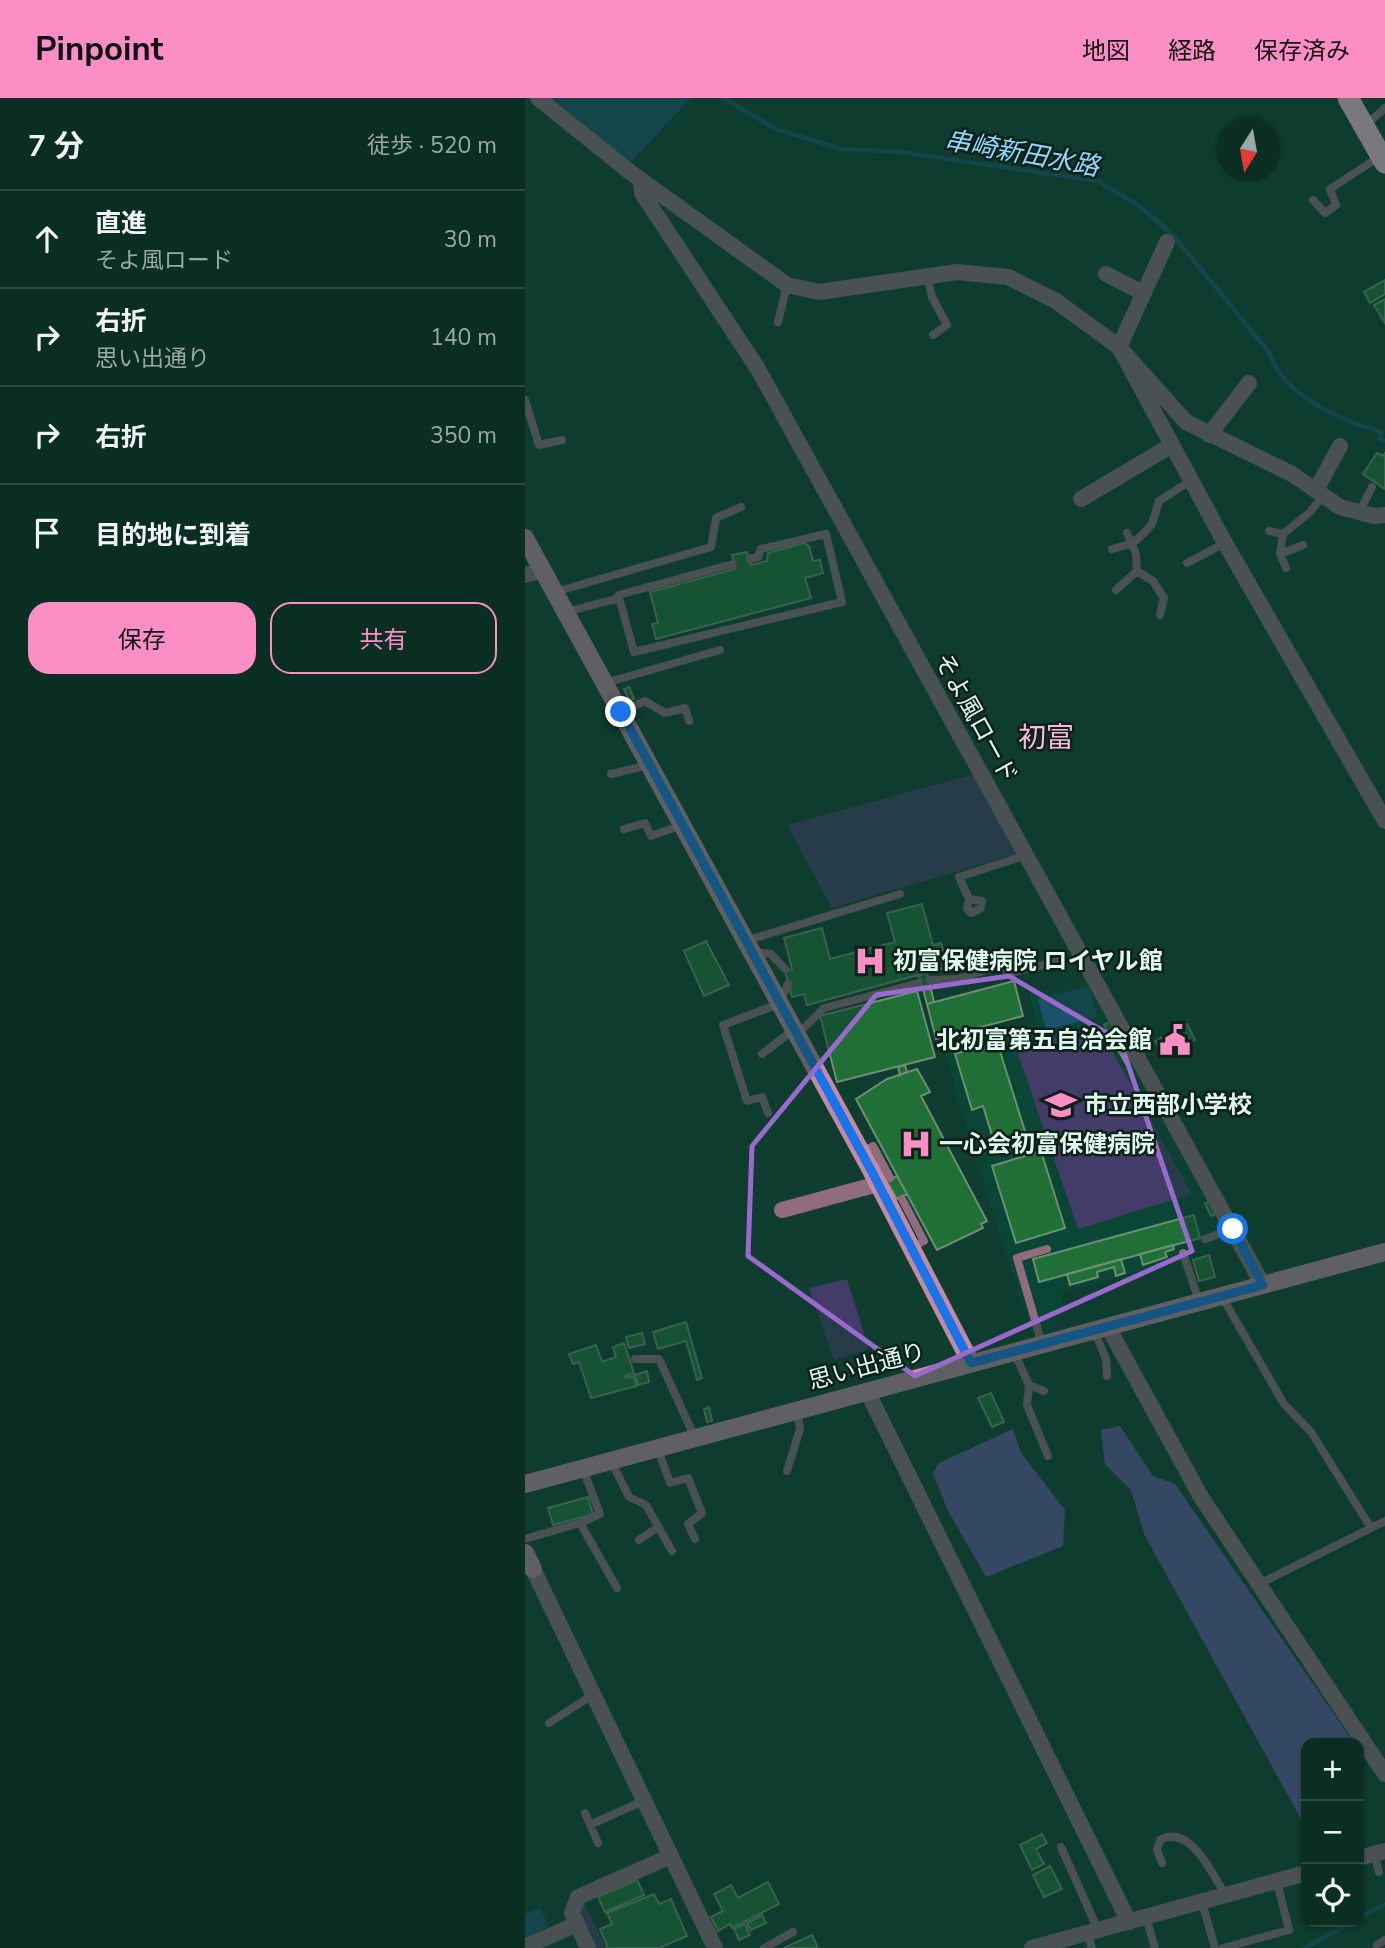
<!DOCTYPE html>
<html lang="ja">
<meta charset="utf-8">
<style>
:root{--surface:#0b2e23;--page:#193a30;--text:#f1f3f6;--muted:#9aa8a6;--line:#2b4a41;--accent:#fb8fc5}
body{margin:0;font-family:"Nunito Sans","Noto Sans JP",sans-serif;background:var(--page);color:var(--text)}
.controls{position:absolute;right:21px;bottom:21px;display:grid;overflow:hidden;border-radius:14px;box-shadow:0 2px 5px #0004}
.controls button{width:63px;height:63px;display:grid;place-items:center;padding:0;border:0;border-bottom:2px solid var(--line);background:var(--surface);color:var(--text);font:35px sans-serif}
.compass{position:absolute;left:692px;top:21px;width:63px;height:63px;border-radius:50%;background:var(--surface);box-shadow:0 2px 5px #0004;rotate:191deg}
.stop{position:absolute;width:21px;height:21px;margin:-16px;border:5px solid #1a73e8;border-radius:50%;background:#fff}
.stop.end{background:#1a73e8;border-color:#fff;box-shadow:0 2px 7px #0008}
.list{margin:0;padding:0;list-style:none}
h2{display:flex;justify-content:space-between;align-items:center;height:91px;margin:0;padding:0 28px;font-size:30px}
h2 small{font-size:23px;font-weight:400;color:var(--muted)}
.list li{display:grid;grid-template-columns:46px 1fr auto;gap:21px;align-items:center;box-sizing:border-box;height:98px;padding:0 28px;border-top:2px solid var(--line)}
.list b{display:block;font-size:26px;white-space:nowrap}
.list p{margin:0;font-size:23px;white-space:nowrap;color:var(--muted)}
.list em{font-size:23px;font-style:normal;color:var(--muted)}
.actions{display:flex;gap:14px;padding:21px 28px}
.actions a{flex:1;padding:16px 0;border:2px solid var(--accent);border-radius:21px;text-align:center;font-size:24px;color:var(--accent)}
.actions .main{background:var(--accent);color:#111}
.icon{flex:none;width:38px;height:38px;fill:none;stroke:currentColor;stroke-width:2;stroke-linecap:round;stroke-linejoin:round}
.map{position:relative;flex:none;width:860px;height:1850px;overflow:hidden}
header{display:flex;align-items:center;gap:42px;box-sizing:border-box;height:98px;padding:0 35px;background:var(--accent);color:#111}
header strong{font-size:33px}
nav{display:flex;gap:38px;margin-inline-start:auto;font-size:24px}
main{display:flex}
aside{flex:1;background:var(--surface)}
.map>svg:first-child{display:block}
.built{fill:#0a4635}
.green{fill:#433c68}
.forest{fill:#6457a2}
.water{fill:#19526a}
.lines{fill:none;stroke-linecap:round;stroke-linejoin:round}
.stream{stroke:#19526a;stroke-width:4.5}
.building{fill:#206f37;stroke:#6e8e73;stroke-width:2}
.lane{stroke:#906c7d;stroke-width:8}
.street{stroke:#906c7d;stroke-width:16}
.secondary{stroke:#c48aa5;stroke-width:18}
.highway{stroke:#fac3dc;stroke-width:21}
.route{stroke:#1a73e8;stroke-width:9}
.marked{fill:none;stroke:#9a69cd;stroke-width:5;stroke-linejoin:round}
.labels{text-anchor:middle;stroke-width:5;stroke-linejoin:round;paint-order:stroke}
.street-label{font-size:24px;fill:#e1f8ef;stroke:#0d2019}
.poi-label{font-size:24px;font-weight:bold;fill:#e1f8ef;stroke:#0d2019;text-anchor:start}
.water-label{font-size:26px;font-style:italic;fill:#8fd8fb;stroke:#0d2019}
.quarter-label{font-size:28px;fill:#f9bbd8;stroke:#0d2019}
</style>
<header>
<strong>Pinpoint</strong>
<nav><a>地図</a><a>経路</a><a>保存済み</a></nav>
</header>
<main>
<aside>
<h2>7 分<small>徒歩 · 520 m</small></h2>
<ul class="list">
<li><svg class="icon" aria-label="ahead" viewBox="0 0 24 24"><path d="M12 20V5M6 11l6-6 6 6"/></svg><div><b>直進</b><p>そよ風ロード</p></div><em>30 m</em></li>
<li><svg class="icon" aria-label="right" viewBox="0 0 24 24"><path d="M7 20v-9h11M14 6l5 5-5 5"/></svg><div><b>右折</b><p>思い出通り</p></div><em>140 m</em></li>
<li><svg class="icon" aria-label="right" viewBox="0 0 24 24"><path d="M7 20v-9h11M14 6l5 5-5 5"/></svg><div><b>右折</b></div><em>350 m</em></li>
<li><svg class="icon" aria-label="arrive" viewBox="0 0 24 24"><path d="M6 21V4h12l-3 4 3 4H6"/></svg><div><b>目的地に到着</b></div></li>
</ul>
<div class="actions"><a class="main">保存</a><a>共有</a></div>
</aside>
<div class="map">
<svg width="860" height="1850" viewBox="0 0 860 1850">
<rect width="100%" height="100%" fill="#0f3d2f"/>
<path class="built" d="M566 880 712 1147 667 1160 674 1188 663 1192 654 1163 536 1195 542 1224 508 1237 451 1064 419 950 512 926 504 896Z"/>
<path class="green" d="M450 676 492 756 307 810 262 727Z
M574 929 667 1096 553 1131 491 950Z
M322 1181 344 1251 309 1262 284 1190Z
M59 1804 81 1850H71L55 1814Z"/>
<path class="forest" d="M595 1328 628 1378 650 1386 829 1645H781V1730L619 1436 606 1392 580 1366 576 1332Z
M488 1331 496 1355 540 1412 538 1448 461 1479 422 1411 408 1375 414 1365Z"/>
<path class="water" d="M27 0H166L105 65Z
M564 888 572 919 521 932 513 901Z
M15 1810 24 1828 0 1842V1816Z"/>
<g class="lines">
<path class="stream" d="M198 0 251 31 316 51 376 54 573 83 614 108 647 136 744 254C758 298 815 322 856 334L855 341 860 343
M834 1820 860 1806
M780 1850 827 1824"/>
</g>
<path class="building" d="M860 182V196L845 205 839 194Z
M860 201V225L849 207Z
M852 355 858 358 860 355V391L838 376Z
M279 445 284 448 288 463 295 462 298 475 280 480 286 500 131 541 127 526 133 525 125 494 210 471 207 457 222 454 226 467 242 463 243 455Z
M104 589 109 601 104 602 99 591Z
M397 806 408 847 416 845 423 869 282 907 279 896 267 899 260 873 267 871 259 840 297 830 305 861 370 844 362 815Z
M181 843 204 887 179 898 159 853Z
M402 875 409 904 402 906 394 877Z
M489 883 498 918 411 941 402 906Z
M392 893 410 959 312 984 295 918Z
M588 922 610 961 601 966 579 927Z
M662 926 670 942 638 958 630 943Z
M472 944 504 1046 482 1053 479 1045 470 1047 458 1008 447 1012 430 956Z
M380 967 382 974 375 977 373 969Z
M392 971 405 994 396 998 462 1123 456 1126 458 1130 412 1152 331 1001 362 981Z
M516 1053 540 1130 491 1145 467 1068Z
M372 1078 382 1096 372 1101 362 1084Z
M687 1102 693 1114 686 1118 680 1106Z
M669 1117 675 1140 514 1184 508 1161Z
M648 1147 649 1151 640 1154 642 1159 618 1167 615 1156Z
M684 1157 690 1179 674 1183 668 1162Z
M596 1161 600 1175 591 1178 589 1169 572 1174 573 1179 545 1187 542 1176Z
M161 1224 177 1280 172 1282 161 1243 133 1251 128 1234Z
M117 1235 120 1246 104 1250 101 1239Z
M99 1245 109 1275 100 1278 101 1280 108 1278 112 1288 66 1300 54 1264 48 1266 44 1256 71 1247 77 1264 91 1259 88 1249Z
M122 1273 124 1284 113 1287 110 1277Z
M466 1295 479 1324 467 1329 453 1300Z
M184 1309 187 1323 182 1324 179 1311Z
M63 1399 68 1416 28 1427 23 1410Z
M517 1736 522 1745 511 1751 519 1766 507 1772 495 1747Z
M525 1768 537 1791 519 1799 508 1777Z
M112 1782 119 1797 80 1814 73 1799Z
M243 1784 254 1806 207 1830 205 1826 193 1833 186 1819 198 1813 189 1796 206 1787 213 1800Z
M129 1796 134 1806 146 1801 162 1838 134 1850H83L75 1831 87 1826 82 1815Z
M237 1817 241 1825 226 1832 222 1825Z
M220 1826 225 1837 214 1842 209 1831Z
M287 1837 293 1850H259Z"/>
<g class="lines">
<path class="lane" d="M841 27 860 10
M788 102 800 115 811 107 805 91 854 59
M402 177 407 199 422 227 408 237
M253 224 262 187
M0 302 14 347 37 342
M834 415 847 389
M744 433 758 436
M602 435 611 456 612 473 628 483 639 500 635 517
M778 447 755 456 758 436 784 415 799 397
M587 451 608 445 621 433 627 426 634 403 667 382
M755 456 761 470
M662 465 700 445
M208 466 94 497 91 501 95 503 109 554 317 504 301 436 236 451 233 459 225 461
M591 492 612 473
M30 494 186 449 191 420 216 409
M41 514 91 501
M80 585 195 552
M96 614 120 603 140 615 160 610 164 623
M86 676 124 667
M99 731 120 725 126 738 157 727
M444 801 457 803 455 811 446 815 442 811 444 801 434 779 502 757
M220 843 375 796
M225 853 246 856 260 871
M405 882 433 881 471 869 489 874 539 862
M273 936 299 910 394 885
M237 956 268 932
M243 1015 237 999 222 1003 198 927 254 906 263 886
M336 1055 348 1048 365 1080
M377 1101 399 1143 387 1149
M680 1141 708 1131
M658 1155 674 1203
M696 1197 759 1306 786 1334 846 1430
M569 1232 581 1261 582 1278
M517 1246 492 1160 522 1151
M489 1254 504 1287 502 1307 523 1358
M110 1261H134L170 1340
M504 1287 519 1293
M133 1351 145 1385 163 1380 177 1415 163 1426 170 1441
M86 1363 104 1399 121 1407 147 1453
M262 1373 275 1331 272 1312
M55 1425 92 1490
M0 1441 55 1425 75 1416 58 1371
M114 1442 133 1429
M734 1486 860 1423
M24 1625 69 1596
M60 1715 73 1745
M65 1727 120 1702
M536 1749 573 1832
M849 1756 854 1774
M637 1765 632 1752 635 1742C665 1725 688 1777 701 1798
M677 1804 690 1850
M621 1819 630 1850
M562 1835 567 1850
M852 1847 860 1842
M239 1850 268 1834
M698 1850 764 1832 752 1784"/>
<path class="street" d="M13 0 105 74 262 187 294 194 432 174 483 179 531 203 594 249 661 324 767 376 815 409 849 418 860 417
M116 82 117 95 233 271 738 1187
M642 144 594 249 700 445 860 723
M581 176 618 195
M684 337 724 285
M791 392 815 348
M556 401 647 347
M0 477 18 472
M257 1112 353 1086
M583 1229 676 1399 860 1676
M342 1293 604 1824
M8 1471 190 1850
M834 1760 860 1753
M52 1826 63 1850
M0 1849 52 1826 47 1815 53 1799 146 1758
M507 1850 781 1775"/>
<path class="secondary" d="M0 440 346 1072 446 1265
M0 1386 860 1154
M0 1455 8 1471"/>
<path class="highway" d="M823 0 860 65"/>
</g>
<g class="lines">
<path class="route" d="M96 614 346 1072 446 1265 738 1187 708 1131"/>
</g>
<path d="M0 0H860V1850H0ZM484 878 595 943 667 1153 390 1278 223 1158 227 1048 351 897Z" fill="#0f3d2f" fill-opacity=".55" fill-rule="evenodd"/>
<path class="marked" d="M484 878 595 943 667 1153 390 1278 223 1158 227 1048 351 897Z"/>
<defs>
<symbol id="hospital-bare" viewBox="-9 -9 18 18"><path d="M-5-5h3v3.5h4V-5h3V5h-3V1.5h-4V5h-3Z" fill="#fb8fc5" stroke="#0d2019" stroke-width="2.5" paint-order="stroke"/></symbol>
<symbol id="civic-bare" viewBox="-9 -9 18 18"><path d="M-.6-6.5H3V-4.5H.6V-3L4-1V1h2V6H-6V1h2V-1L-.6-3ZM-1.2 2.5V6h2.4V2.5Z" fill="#fb8fc5" stroke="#0d2019" stroke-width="2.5" paint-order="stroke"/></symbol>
<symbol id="school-bare" viewBox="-9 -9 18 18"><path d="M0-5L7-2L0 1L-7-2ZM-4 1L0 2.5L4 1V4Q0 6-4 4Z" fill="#fb8fc5" stroke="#0d2019" stroke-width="2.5" paint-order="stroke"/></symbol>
</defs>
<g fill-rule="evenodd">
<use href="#hospital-bare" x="323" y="841" width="44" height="44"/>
<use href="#civic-bare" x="628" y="920" width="44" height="44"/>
<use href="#school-bare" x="514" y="985" width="44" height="44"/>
<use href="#hospital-bare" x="369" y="1024" width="44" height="44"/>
</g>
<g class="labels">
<g class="street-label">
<text transform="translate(451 620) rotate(61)" y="8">そよ風ロード</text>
<text transform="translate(342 1268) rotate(-15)" y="8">思い出通り</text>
</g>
<g class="poi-label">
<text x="368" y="871">初富保健病院 ロイヤル館</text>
<text x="627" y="950" text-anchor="end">北初富第五自治会館</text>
<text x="559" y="1015">市立西部小学校</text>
<text x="414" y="1054">一心会初富保健病院</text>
</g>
<g class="water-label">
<text transform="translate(497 55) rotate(10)" y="9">串崎新田水路</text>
</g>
<g class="quarter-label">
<text x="521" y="649">初富</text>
</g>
</g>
</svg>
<div class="controls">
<button>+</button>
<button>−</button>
<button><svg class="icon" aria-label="locate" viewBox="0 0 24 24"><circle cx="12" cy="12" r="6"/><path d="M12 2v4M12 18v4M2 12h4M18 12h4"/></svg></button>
</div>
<svg class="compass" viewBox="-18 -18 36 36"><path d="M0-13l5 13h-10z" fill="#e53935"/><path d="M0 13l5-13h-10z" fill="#9aa8a6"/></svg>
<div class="stop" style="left:708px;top:1131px"></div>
<div class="stop end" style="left:96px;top:614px"></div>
</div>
</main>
